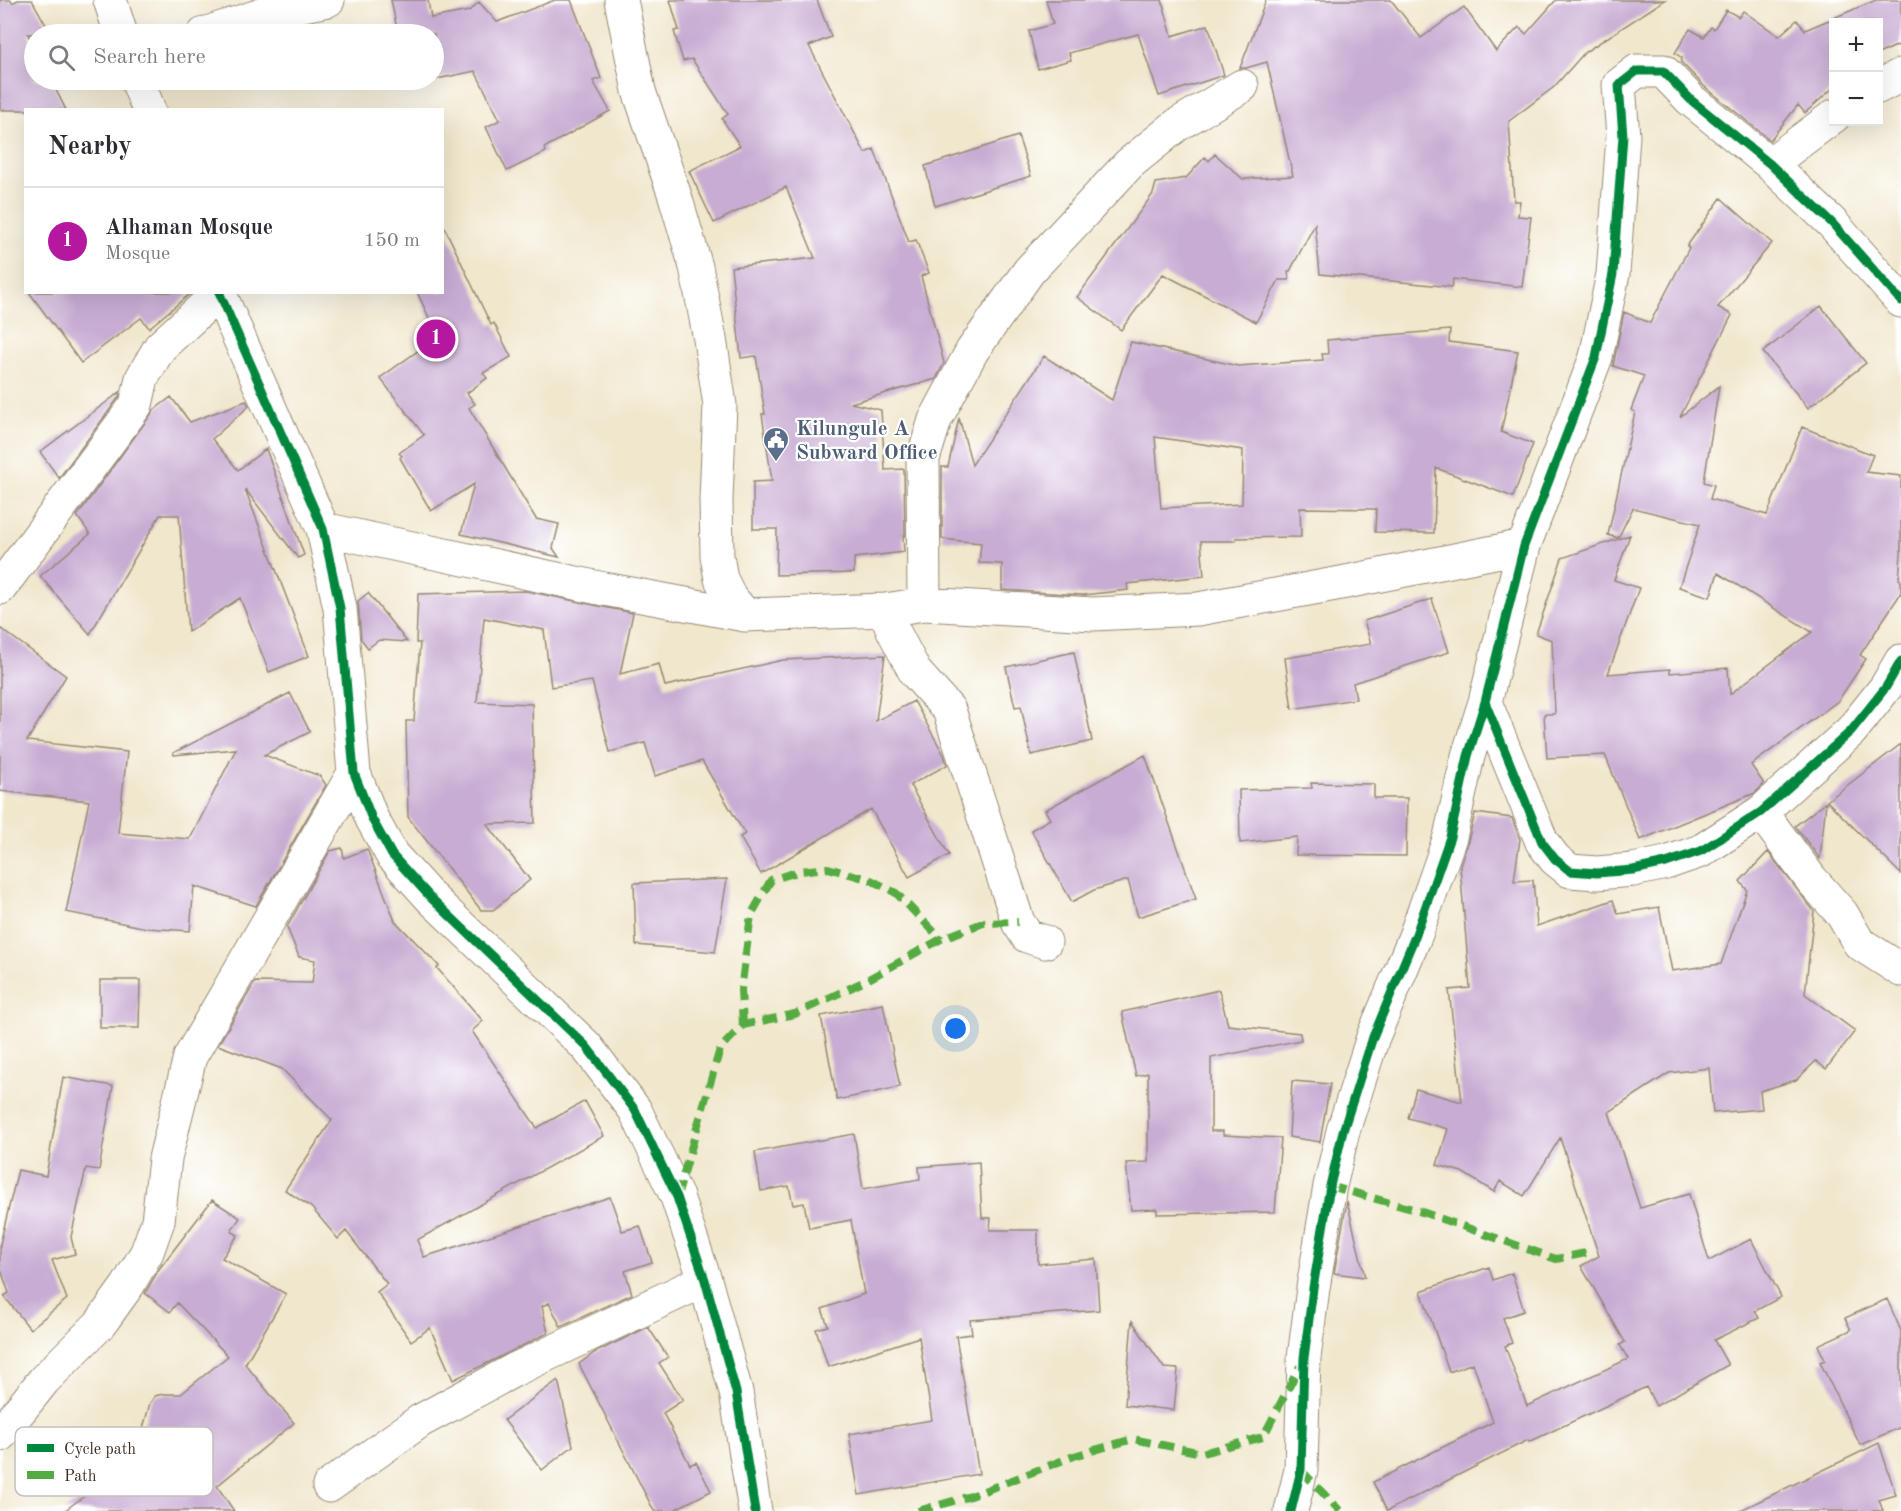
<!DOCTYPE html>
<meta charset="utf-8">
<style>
:root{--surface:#fff;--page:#f7f7f7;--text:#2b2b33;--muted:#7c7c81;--line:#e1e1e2;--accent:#b5179e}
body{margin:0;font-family:"Old Standard TT",serif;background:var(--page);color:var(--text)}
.controls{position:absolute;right:18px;top:18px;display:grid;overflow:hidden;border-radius:0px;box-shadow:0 6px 24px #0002}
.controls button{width:54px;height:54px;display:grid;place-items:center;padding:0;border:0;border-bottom:2px solid var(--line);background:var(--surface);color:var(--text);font:30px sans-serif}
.you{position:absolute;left:956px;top:1029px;width:21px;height:21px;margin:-15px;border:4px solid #fff;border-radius:50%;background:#1a73e8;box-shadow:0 0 0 9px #1a73e833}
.badge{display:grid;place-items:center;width:39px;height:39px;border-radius:50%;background:var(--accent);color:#fff;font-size:20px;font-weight:700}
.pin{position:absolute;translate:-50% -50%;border:3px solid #fff;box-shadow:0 2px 6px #0006}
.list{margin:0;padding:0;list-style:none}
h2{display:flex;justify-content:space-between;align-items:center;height:78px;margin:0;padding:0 24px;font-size:26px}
h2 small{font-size:20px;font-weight:400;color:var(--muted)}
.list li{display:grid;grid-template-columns:39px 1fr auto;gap:18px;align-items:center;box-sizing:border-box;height:108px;padding:0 24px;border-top:2px solid var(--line)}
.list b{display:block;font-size:22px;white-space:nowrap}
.list p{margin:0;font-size:20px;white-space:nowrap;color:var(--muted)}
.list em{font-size:20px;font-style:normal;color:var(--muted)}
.icon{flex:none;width:33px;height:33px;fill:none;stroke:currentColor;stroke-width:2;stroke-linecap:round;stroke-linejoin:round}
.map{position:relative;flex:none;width:1901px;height:1511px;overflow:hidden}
.search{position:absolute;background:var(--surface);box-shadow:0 6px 24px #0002;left:24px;top:24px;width:420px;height:66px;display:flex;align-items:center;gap:15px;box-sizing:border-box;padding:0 21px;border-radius:33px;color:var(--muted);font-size:22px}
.panel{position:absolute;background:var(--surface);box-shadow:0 6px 24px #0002;left:24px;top:108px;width:420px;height:186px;border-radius:0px}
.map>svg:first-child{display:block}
.building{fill:#c8acd3;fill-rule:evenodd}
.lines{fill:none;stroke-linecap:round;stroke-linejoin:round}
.minor-casing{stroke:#968875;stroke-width:35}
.minor{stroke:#fff;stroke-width:33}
.quiet{stroke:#55ab43;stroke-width:8;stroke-dasharray:15 8;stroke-linecap:butt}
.cycleway-casing{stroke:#fff;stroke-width:13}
.cycleway{stroke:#00873e;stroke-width:9}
.labels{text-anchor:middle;stroke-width:4.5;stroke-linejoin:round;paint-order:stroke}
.service-label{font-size:21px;font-weight:bold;fill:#4e5e75;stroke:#fff;text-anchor:start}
.key{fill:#fff;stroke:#c4bfbc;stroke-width:1.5}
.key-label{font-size:16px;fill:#3b2a1e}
</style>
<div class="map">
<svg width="1901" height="1511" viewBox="0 0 1901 1511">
<rect width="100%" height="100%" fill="#fff"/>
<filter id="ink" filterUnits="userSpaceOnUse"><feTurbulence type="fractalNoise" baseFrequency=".0167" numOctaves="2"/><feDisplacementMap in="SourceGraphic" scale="12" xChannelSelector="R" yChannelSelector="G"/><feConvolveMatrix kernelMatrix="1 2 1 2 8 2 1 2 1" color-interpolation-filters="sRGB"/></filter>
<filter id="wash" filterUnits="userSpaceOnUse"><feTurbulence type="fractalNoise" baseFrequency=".008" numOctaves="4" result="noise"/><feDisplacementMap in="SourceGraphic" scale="24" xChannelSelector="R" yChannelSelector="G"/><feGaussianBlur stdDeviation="1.35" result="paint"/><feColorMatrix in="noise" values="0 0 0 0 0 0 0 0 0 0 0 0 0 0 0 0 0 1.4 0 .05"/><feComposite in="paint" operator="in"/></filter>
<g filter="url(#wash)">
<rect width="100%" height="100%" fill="#f0e7cc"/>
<g id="blocks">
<path class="building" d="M0 0H11L12 3 18 0H32L51 34H28L34 47V80H51L66 110H0Z
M391 0H428L431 18 469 11 479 2 497 22 555 0H571L601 78 593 81 610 111 544 148 546 152 507 171 486 127 500 120 475 71 408 85 407 80H434V34H398Z
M670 0H817L831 37 809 46 865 153 874 149 909 242 916 240 929 273 921 276 944 363 936 379 851 403 881 410 885 470 904 469 905 536H903L904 552 854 558V573L776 575 777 529H753V482L772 481 762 414H765L756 356 741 358 731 267 815 258 786 187 714 223 689 171 740 146 722 119 728 114 692 59 683 61 674 31 679 30Z
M1046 0H1162L1172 36 1208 25 1224 75 1159 96 1138 34 1069 53 1071 60 1038 69 1029 31 1053 24Z
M1266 0H1391L1421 38 1464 7 1496 51 1519 27 1526 34 1556 0H1665L1585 52 1554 87 1509 121 1514 201H1520L1518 216 1531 217 1522 287 1453 279 1452 287 1320 274 1315 224 1290 271H1288L1289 280H1279L1256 322 1163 274 1121 330 1077 297 1153 194 1156 183 1186 178 1205 157 1209 161 1215 154 1243 179 1293 176 1267 62 1246 68H1240Z
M1876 0H1901V44L1878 54V22H1833V88L1805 113 1798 105 1770 140 1704 86 1681 62 1682 58 1675 53 1690 29 1704 37 1711 27 1714 29 1726 10 1739 17 1743 11 1779 36 1797 20 1805 30Z
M1018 136 1031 176 935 206 925 166Z
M1721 198 1772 243 1718 307 1732 315 1680 417 1719 386 1704 482 1714 485 1710 499 1767 515 1802 427 1873 455 1866 472 1901 476V554L1899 579 1901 581V593L1860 655 1866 659 1838 701 1751 765 1764 784 1755 793 1640 840 1605 755 1547 758 1544 714H1555L1552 640 1536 634 1562 558 1630 535 1614 580 1639 588 1608 674 1670 669V673L1728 668 1730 694 1812 632 1718 573 1710 597 1679 587 1700 524 1633 508 1618 538 1608 535 1635 412 1631 410 1644 376 1613 366 1624 312 1650 323 1689 248 1687 246Z
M442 222 491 325 494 323 511 357 483 373 487 378 467 393 475 404 469 408 536 519 559 524 553 548 559 557 461 534 474 484 431 511 400 458 402 456 399 453 424 435 380 378 433 340 425 329 432 324 417 292H442Z
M29 292H192L149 328 141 318 81 363Z
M1821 306 1866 363 1808 408 1763 352Z
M1450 330 1449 342 1518 351 1501 432 1533 444 1513 497 1436 468 1434 533 1375 532 1376 509 1300 508 1301 537 1236 538V541H1201L1204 576 1127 584 1128 590 1083 595 1002 590V564L979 563 981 543 942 539V467H948L959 418 972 465 1044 356 1112 400 1131 342 1238 366 1323 360 1322 354H1328L1327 340ZM1155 437 1243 450 1242 504 1161 508Z
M120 392 119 397 59 478 40 452Z
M171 397 190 422 246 401 249 406 212 439 238 470 266 449 304 555 298 558 245 489 309 656 269 672 240 598 188 632 179 515H160L90 634 40 576 90 534 77 516 154 410Z
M526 591 633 613 620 674 659 664 665 686 783 660 885 655 876 721 914 701 944 755 947 765 910 785 949 855 909 877 871 809 761 874 740 837 745 834 702 761 655 776 645 743 610 752 592 681 551 687 544 630 484 618 477 702 532 704 535 823 487 824 530 880 493 910H481L408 817 406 721H414L420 643H416L418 594Z
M368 593 407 642 379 640 368 648 361 639 358 601Z
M1432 599 1449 652 1353 683 1356 699 1292 709 1285 658 1371 644 1364 621Z
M0 628 66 676 27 741 127 752 118 833 190 839 236 749 174 755 173 753 290 693 310 732 264 755 320 776 326 785 256 906 194 886 190 931 147 928 66 912 89 801 0 791Z
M1074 652 1092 741 1031 755 1021 706 1015 707 1006 667Z
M1901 744V874L1827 801Z
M1145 755 1196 899 1138 917 1128 880 1094 890 1072 902 1031 830 1050 819 1045 810Z
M1311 783 1374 784V798H1407L1406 856 1296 855 1297 837 1240 843 1239 790 1312 788Z
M1826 802 1820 859 1795 826Z
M1475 813 1512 818 1520 839 1514 881 1533 880 1537 926 1613 900 1618 914 1659 907 1672 971 1721 964 1747 890 1740 881 1768 852 1814 911 1805 994 1855 1031 1826 1069 1816 1061 1796 1080 1760 1091 1762 1109 1713 1113 1709 1068 1669 1073 1609 1112 1640 1208 1689 1194 1709 1261 1751 1239 1781 1297 1755 1311 1759 1318 1714 1340 1728 1365 1656 1406 1646 1387 1529 1442 1528 1440 1387 1511 1373 1482 1493 1422 1473 1363 1449 1372 1421 1291 1489 1267 1493 1280 1512 1273 1524 1311 1503 1318 1512 1343 1505 1346 1527 1406 1628 1359 1620 1345 1625 1342 1581 1266 1599 1256 1560 1138 1524 1196 1500 1181 1494 1192 1462 1172 1437 1165 1448 1129 1408 1118 1416 1089 1462 1102 1449 990 1470 988 1460 866 1468 841Z
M342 848 344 858 367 849 395 921 439 966 437 968 483 1021 472 1031 537 1128 585 1101 604 1136 417 1240 424 1257 610 1197 622 1231 640 1226 652 1262 625 1271 632 1294 561 1327 549 1303 542 1306 548 1333 453 1380 430 1328 411 1341 377 1292 387 1284 346 1231 338 1239 311 1207 285 1190 332 1120 282 1069 218 1045 255 982 312 983 315 960 299 957 287 927 330 851Z
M727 879 715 952 636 945 634 883Z
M100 980H140L139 1028H100Z
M1219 990 1228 1025 1300 1033 1301 1040 1211 1058V1131H1223V1135L1281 1138 1275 1212 1157 1214V1209L1131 1210 1126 1163 1148 1162V1073L1136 1076 1122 1012Z
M883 1004 900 1087 837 1100 821 1016Z
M63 1077 113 1086 99 1170 86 1168 71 1237 75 1254 52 1260 67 1299 30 1329 4 1296 9 1293 0 1267V1244L18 1170 46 1176Z
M1292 1081 1330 1084 1320 1142 1289 1137Z
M854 1134 863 1189 920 1179 919 1167 979 1162 982 1218H991L990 1230H1038V1264L1096 1259 1099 1310 970 1320 972 1334 956 1336 979 1474 859 1495 849 1434 932 1420 919 1337 828 1367 816 1329 828 1326 822 1309 864 1294 851 1220 809 1228 804 1203 793 1205 789 1186 761 1191 755 1152Z
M212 1200 240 1218 231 1231 238 1235 222 1258 286 1294 245 1364 294 1423 217 1486 234 1511H64L154 1445 142 1432 150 1403 155 1396 163 1394H181L228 1356 177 1303 170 1312 145 1293 159 1269Z
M1347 1201 1365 1277 1334 1273Z
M1887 1299 1901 1331V1427L1860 1445 1820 1362 1825 1360 1818 1345 1851 1330 1845 1318Z
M1132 1321 1164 1368 1178 1369 1174 1410 1125 1405Z
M648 1327 668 1357 659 1363 683 1400 663 1413 690 1465 696 1462 711 1491 672 1511H654L579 1364 594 1353Z
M558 1380 573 1446 542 1470 504 1420Z
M1879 1443 1896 1495 1879 1500 1883 1511H1739Z"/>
</g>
</g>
<g filter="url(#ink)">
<use href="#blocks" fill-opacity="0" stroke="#968875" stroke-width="1.5"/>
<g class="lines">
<defs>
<path id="minor" d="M110 0 121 34
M621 0 639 91 675 196 696 267 710 339 720 405 716 499 717 556 721 579 730 597 745 615
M204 34 273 11 328 0
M137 80 149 110
M1878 87 1901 75
M1770 164 1834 116
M219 292 323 529 340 608 354 773 372 819 392 855 431 898 586 1046 635 1110 677 1197 705 1280 736 1392 755 1511
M323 529 604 589 745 615 885 610 924 604 1093 614 1198 609 1341 583 1524 546
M0 588 136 405 142 378 160 347 219 293
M924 604 923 459 935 420 972 351 1029 271 1129 164 1177 125 1242 86
M885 610 893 630 915 672 949 710 1018 922 1027 936 1045 942
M1485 702 1542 842 1555 859 1570 871 1597 873 1633 870 1666 863 1701 851 1761 812 1851 731 1886 687 1901 661
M1761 812 1811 879 1842 914 1859 943 1901 970
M0 1435 44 1380 100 1324 128 1285 147 1252 158 1221 165 1159 190 1057 354 773
M329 1486 420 1421 514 1370 705 1280
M1291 1511 1301 1470 1304 1358 1313 1288 1330 1186 1343 1131 1373 1037 1416 934 1450 837 1468 756 1485 702 1524 546 1596 357 1613 274 1623 136 1619 85 1637 71H1663L1691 100 1770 164 1832 223 1901 301"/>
</defs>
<use href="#minor" class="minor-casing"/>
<use href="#minor" class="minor"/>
<path class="quiet" d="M743 1025 741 990 751 915 771 880 800 871 828 868 871 880 896 893 941 939
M1330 1186 1419 1211 1556 1259 1586 1253
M677 1197 720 1049 743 1025 795 1014 865 981 941 939 983 923 1018 922
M1301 1470 1340 1511
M918 1511 971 1496 1074 1456 1133 1439 1202 1453 1263 1437 1300 1366"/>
<defs>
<path id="cycleway" d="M219 292 323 529 340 608 354 773 372 819 392 855 431 898 586 1046 635 1110 677 1197 705 1280 736 1392 755 1511
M1485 702 1542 842 1555 859 1570 871 1597 873 1633 870 1666 863 1701 851 1761 812 1851 731 1886 687 1901 661
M1291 1511 1301 1470 1304 1358 1313 1288 1330 1186 1343 1131 1373 1037 1416 934 1450 837 1468 756 1485 702 1524 546 1596 357 1613 274 1623 136 1619 85 1637 71H1663L1691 100 1770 164 1832 223 1901 301"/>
</defs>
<use href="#cycleway" class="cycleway-casing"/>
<use href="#cycleway" class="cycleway"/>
</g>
</g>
<defs>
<symbol id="civic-pin" viewBox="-11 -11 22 30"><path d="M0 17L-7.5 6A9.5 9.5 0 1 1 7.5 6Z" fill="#5c6f8a" stroke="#fff"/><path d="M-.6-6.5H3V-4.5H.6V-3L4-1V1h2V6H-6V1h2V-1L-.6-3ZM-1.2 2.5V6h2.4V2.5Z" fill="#fff"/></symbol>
</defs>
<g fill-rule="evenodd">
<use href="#civic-pin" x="761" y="425" width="30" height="40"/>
</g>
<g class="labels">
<g class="service-label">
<text x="796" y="435">Kilungule A<tspan x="796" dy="24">Subward Office</tspan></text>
</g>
</g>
<rect x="15" y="1427" width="198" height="69" rx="9" class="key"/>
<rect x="27" y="1444" width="27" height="8" fill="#00873e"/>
<rect x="27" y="1471" width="27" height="8" fill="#55ab43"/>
<g class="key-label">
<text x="64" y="1454">Cycle path</text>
<text x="64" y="1481">Path</text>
</g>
</svg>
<div class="controls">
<button>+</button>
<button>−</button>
</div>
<div class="you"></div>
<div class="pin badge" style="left:436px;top:339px">1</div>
<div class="search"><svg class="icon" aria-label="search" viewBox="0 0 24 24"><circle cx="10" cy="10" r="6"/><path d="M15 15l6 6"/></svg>Search here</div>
<section class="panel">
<h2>Nearby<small></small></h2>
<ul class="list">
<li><span class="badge">1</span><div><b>Alhaman Mosque</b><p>Mosque</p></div><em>150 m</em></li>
</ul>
</section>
</div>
